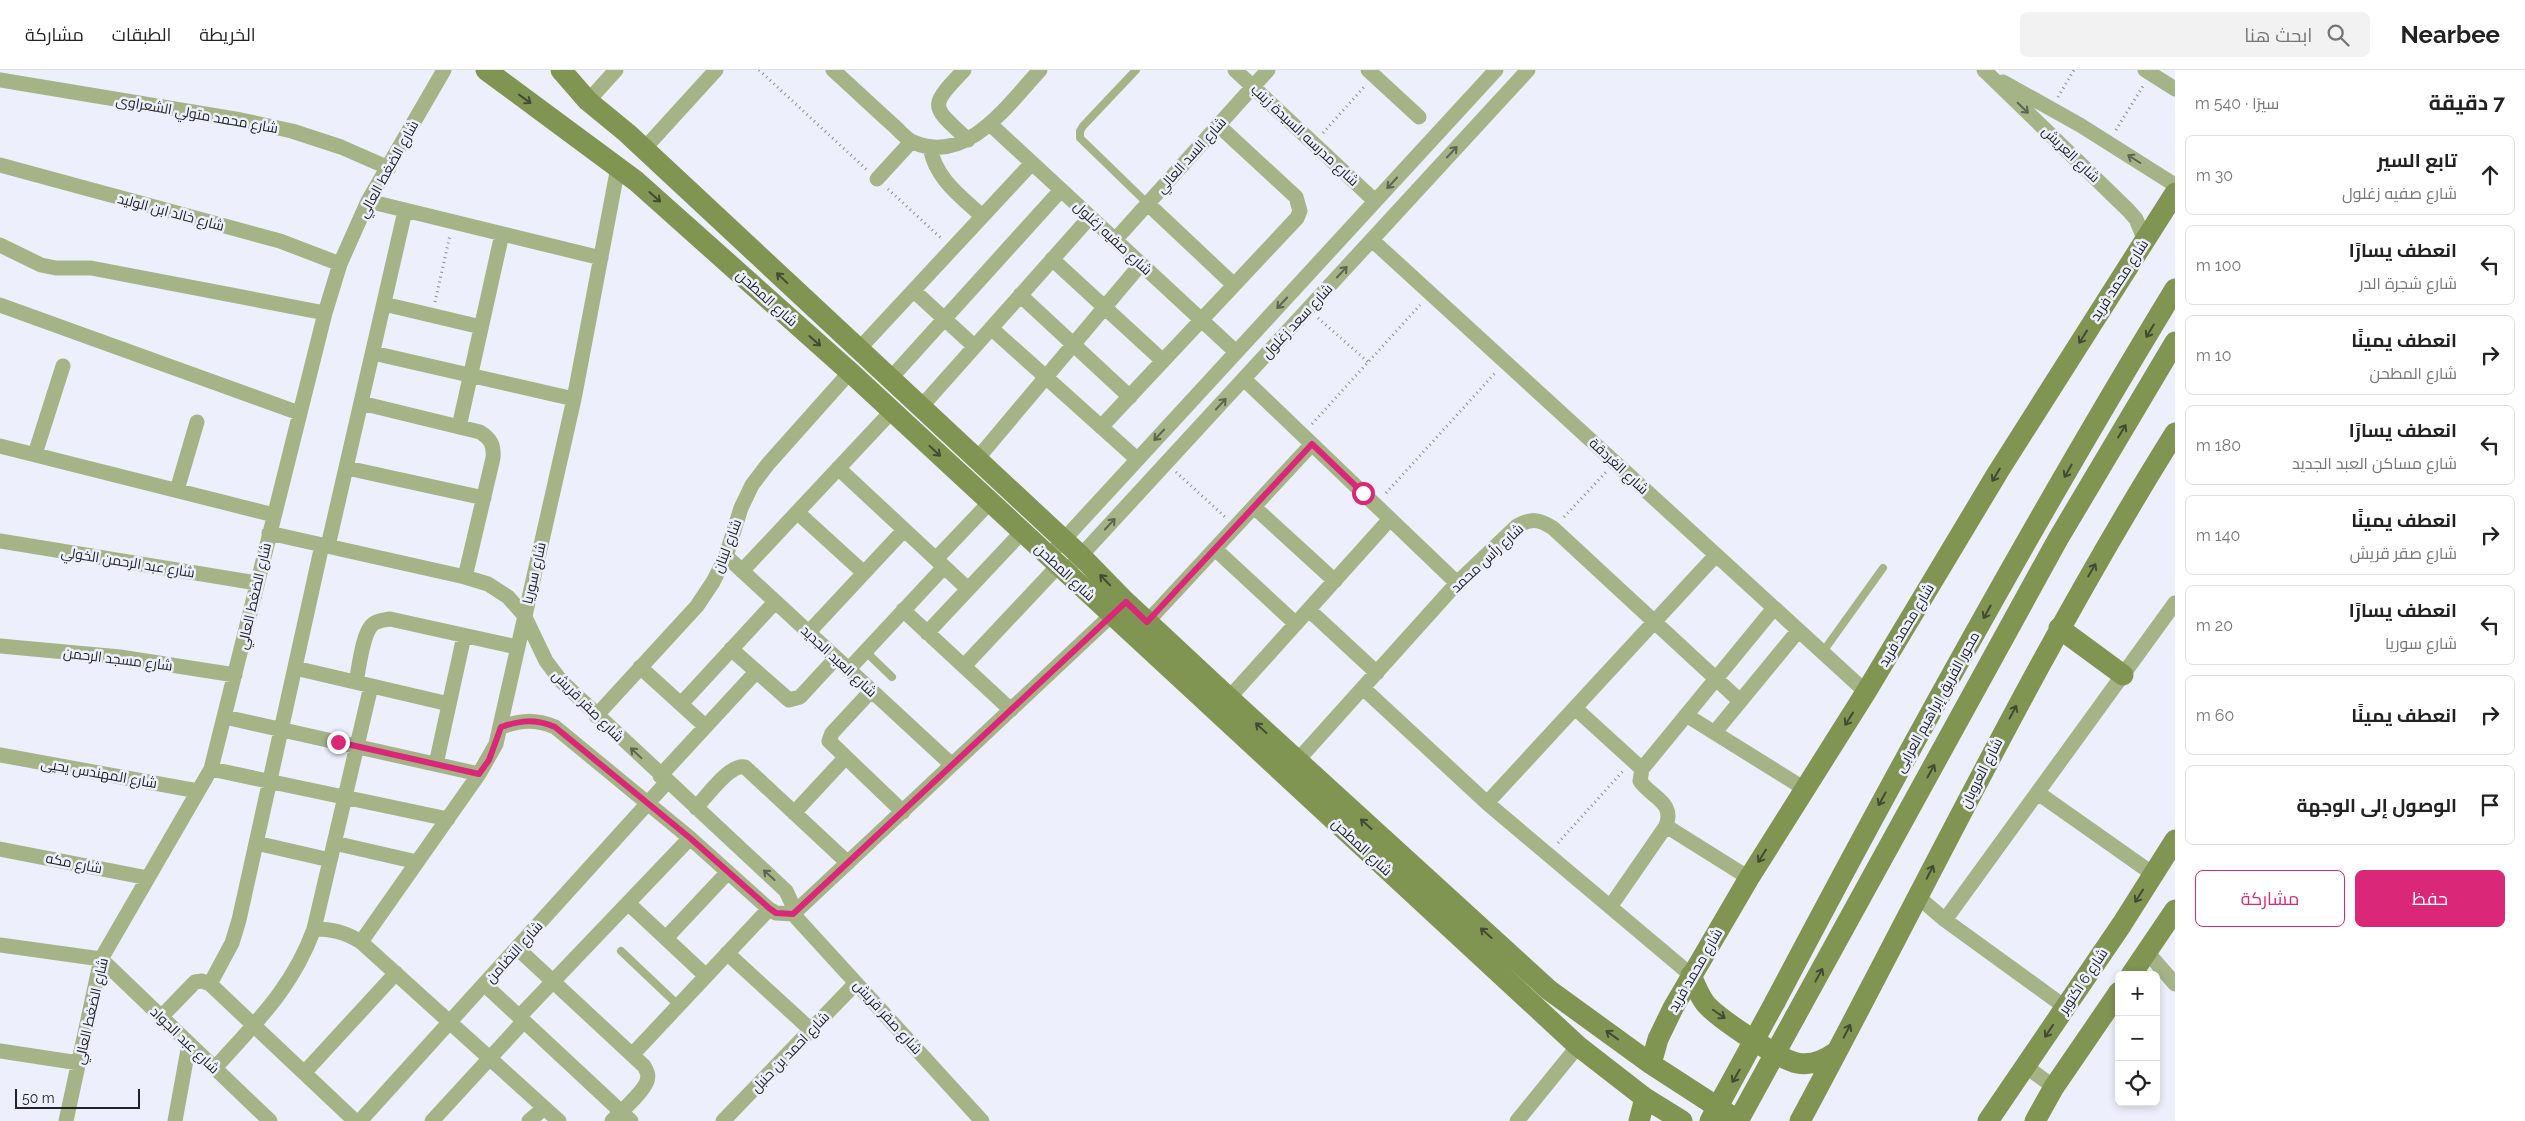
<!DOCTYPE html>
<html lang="ar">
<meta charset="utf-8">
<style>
:root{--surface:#fff;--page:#f2f2f2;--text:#222;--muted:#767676;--line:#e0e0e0;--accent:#db2777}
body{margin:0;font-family:Raleway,Cairo,sans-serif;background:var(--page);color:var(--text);direction:rtl}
.controls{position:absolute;right:15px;bottom:15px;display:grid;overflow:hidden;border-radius:8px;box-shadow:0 2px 8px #0003}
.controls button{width:45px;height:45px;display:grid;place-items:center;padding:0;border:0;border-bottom:1px solid var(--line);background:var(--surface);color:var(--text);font:25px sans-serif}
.scale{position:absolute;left:15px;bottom:12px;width:125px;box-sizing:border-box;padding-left:5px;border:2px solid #222327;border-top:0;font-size:14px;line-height:18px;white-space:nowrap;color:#222327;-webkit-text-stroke:4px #edeffc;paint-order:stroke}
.stop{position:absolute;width:15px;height:15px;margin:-11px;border:4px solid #db2777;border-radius:50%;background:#fff}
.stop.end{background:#db2777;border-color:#fff;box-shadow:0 1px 5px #0008}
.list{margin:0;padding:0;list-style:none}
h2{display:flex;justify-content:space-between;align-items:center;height:65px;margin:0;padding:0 20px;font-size:21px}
h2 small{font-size:16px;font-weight:400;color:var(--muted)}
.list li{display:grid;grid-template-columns:32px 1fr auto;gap:15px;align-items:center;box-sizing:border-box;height:80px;margin:0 10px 10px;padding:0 10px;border:1px solid var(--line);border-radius:8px}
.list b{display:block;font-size:19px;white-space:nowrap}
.list p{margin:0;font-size:16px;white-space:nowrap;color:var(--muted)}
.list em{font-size:16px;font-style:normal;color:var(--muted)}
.actions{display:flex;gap:10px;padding:15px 20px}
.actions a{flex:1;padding:11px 0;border:1px solid var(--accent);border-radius:8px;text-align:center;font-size:18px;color:var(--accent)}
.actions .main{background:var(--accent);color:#fff}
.icon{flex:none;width:28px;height:28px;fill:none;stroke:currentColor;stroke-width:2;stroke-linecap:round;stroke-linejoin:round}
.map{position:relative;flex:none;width:2175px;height:1051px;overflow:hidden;direction:ltr}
header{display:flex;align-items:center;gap:30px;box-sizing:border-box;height:70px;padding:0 25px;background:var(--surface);border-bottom:1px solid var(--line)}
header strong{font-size:24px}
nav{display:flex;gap:28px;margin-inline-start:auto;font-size:18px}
.search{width:350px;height:45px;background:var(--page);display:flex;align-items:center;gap:12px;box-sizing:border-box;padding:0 18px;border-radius:8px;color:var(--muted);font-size:19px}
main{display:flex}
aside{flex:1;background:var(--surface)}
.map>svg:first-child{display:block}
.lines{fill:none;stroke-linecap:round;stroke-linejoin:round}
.path{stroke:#8a8c94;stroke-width:3;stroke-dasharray:1 4;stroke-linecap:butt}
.lane{stroke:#a5b487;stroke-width:8}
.street{stroke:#a5b487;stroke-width:15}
.secondary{stroke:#819552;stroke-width:21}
.secondary-bridge{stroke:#819552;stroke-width:21}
.oneway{stroke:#434b36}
.oneway2{stroke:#5d6452}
.route{stroke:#db2777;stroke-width:6}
.labels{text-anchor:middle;stroke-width:5;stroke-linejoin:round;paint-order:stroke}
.street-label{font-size:14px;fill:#222327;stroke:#edeffc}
</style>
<header>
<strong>Nearbee</strong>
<div class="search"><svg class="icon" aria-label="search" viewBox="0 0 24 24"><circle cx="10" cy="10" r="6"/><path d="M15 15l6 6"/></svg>ابحث هنا</div>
<nav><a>الخريطة</a><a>الطبقات</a><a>مشاركة</a></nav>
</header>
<main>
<aside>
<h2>7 دقيقة<small>سيرًا · 540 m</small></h2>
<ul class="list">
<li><svg class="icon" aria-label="ahead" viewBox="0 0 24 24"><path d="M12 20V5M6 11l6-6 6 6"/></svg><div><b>تابع السير</b><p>شارع صفيه زغلول</p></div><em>30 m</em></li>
<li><svg class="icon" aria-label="left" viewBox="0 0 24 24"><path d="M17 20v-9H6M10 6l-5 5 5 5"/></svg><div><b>انعطف يسارًا</b><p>شارع شجرة الدر</p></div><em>100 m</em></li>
<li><svg class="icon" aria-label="right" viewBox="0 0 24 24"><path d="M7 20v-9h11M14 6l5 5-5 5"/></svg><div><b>انعطف يمينًا</b><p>شارع المطحن</p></div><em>10 m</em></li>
<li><svg class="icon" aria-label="left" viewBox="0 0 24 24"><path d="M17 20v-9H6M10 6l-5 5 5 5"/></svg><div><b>انعطف يسارًا</b><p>شارع مساكن العبد الجديد</p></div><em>180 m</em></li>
<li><svg class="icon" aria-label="right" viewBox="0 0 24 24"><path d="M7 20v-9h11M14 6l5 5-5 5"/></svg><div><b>انعطف يمينًا</b><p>شارع صقر قريش</p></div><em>140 m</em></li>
<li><svg class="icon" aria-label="left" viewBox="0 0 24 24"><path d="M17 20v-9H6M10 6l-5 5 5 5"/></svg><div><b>انعطف يسارًا</b><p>شارع سوريا</p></div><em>20 m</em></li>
<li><svg class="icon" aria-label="right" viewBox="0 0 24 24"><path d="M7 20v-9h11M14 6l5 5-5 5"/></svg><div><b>انعطف يمينًا</b></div><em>60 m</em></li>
<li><svg class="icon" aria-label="arrive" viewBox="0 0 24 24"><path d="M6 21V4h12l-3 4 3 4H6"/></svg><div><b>الوصول إلى الوجهة</b></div></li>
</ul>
<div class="actions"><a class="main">حفظ</a><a>مشاركة</a></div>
</aside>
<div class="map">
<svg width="2175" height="1051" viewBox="0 0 2175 1051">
<rect width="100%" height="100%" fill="#edeffc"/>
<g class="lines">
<path class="path" d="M759 0 867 100
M2058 27 2074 0
M2116 60 2143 16
M1323 63 1364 17
M888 119 942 169
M435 232 450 165
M1318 248 1368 292
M1312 354 1420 235
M1176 402 1225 447
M1386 423 1496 302
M1564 447 1606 402
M1558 773 1623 701"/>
<path class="lane" d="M1136 0 1083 56 1080 61V68L1148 134
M865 581 892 607
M1822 583 1883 498
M621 881 678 935"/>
<path class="street" d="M833 0C853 18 873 37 893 55 899 60 906 69 913 72 967 96 1008 34 1040 0
M964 0C928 38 931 35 968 70
M1235 0 1375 131
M1368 0 1419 47
M1984 0 2128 140 2136 149 2145 171
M2145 0 2175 19
M0 10 241 50 292 61 341 77 389 98
M2003 12 2080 55 2175 115
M588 31 616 0
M990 54 1236 282
M930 77C935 108 960 126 982 146
M644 79 716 0
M0 95 280 171 340 194
M877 109 911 72
M368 131 601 188
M1148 134 1234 215
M1115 170 1268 0
M1372 170 1866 622
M0 175 41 195 56 198H91L325 243
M1052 189 1163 291
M914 221 974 276
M1020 225 1130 327
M384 234 481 257
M0 235 299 343
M991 258 1137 389
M859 279 1032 93
M373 283 574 329
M890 309 1061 120
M1244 309 1457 513
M361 333 480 362C491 369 494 375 493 388L465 507
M921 337 1090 147
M459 357 502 164
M1101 357 1297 148 1300 141 1296 127 1218 55
M0 376 274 445
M35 384 63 296
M977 389 1141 194
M347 398 484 428
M838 398 968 519
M177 420 197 352
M1254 437 1335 511
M797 442 864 503
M269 463 465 507 488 514 508 527 524 545 546 591 561 611 786 821 793 836V844L982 1051
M0 471 257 513
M328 476 405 141
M1057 477 1496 0
M1215 479 1296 554
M726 486 952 695
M936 489 990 432
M1075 492 1528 0
M742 501 892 341
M903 540 1011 640
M1309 540 1377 603
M1147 552 1312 374
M808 563 904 460
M927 563 1022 462
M0 576 120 587 235 605
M731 579 789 630 800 627 836 588
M964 596 1058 496
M640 597 705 656
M295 598 449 634
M848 600 944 497
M356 612C359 599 362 565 372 555 377 550 384 550 390 549L517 577
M1363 618 1487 733 1691 905
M871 621 832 663 829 671 903 742
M1229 628 1390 449
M681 634 775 532
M1575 638 1642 699
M1686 645 1805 719
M596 646 697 536 713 512 726 486 741 438 752 415 768 394 850 302
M225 647 479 704
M501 657C521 650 535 649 555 657L690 768 769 839 776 843 793 844
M1715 662 1798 561
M0 685 198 721
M1297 691 1457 513 1517 456C1531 448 1539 449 1553 458L1740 631
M436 694 464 566
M211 699 448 749
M660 706 756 602
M2038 723 2153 804
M1487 733 1716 485
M696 738C706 727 730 693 745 697L848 793
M794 743 845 688
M1666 756 1749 808
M256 773 330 790
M334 773 417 792
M0 779 148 808
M1917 826 1945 850 2065 937
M628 833 706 906
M1610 837 1666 756C1675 732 1652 728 1640 711L1642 699 1774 538
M793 844 1119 538
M1945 850 2175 533
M314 859C332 859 345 862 361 872L559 1051
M666 868 728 802
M361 872 479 704 496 674 574 329 618 97
M0 875 101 889 270 1051
M517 878 644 996C647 1001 649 1005 647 1011 643 1023 620 1042 612 1051
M2147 882 2175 914
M727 883 811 960
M210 914 232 873 239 850 322 475
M484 914 631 1051
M161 947 195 912 202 911 210 914 355 1051
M519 947 690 768
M0 981 79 993
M632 985 769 839
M2025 996 2054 1017
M215 998C256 952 292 919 314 859L371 616
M304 1003 396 903
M66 1051 101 889 211 699 325 243 340 194 368 131 444 0
M175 1051 189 974
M360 1051 667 712
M432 1051 524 951
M529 1051 544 1038
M723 1051 856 913
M1517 1051 1578 976"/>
<path class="secondary" d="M486 0 636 111 850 302 1578 976 1645 1028 1682 1051
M561 0 588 31 627 63 1081 486 1126 532 1229 628 1549 920 1651 994 1739 1051
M2059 558 2123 605
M1691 905C1695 915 1699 925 1705 933 1716 947 1780 990 1797 993 1812 996 1825 990 1836 982
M2131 905 2175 840
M1775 932C1902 691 2033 452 2175 219
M1795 947 2058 469 2175 272
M1651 994 1658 969 1673 938 1749 808 1866 622 1998 402 2175 123
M1639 1051 1645 1028
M1800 1051C1924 821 2036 585 2175 363
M1988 1051 2122 854 2175 770
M2035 1051 2054 1017 2119 922"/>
<path class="secondary-bridge" d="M1710 1051 1775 932
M1738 1051 1795 947"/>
</g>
<defs><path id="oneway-shaft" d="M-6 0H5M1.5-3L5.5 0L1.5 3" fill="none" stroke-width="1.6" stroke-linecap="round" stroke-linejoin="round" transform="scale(1.25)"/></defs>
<g class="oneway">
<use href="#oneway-shaft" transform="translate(525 29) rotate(36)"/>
<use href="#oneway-shaft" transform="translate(655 127) rotate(42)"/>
<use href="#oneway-shaft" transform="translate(782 208) rotate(-137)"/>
<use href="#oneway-shaft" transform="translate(2150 261) rotate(121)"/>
<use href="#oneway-shaft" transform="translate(2083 267) rotate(122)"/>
<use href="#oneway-shaft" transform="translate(815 271) rotate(42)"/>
<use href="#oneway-shaft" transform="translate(2122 361) rotate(-59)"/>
<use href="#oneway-shaft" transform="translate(935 381) rotate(43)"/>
<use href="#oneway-shaft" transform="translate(2068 401) rotate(120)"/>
<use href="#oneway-shaft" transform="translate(1996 405) rotate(121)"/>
<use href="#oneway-shaft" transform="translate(2092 500) rotate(-60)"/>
<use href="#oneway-shaft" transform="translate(1105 510) rotate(-134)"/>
<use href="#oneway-shaft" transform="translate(1987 542) rotate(119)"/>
<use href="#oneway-shaft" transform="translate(2013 642) rotate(-62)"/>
<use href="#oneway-shaft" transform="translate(1849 649) rotate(122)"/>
<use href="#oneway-shaft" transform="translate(1261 658) rotate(-137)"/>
<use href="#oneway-shaft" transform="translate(1931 701) rotate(-61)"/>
<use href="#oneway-shaft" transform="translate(1882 729) rotate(119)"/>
<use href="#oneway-shaft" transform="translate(1366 754) rotate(-138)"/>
<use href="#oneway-shaft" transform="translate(1762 786) rotate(122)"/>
<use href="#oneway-shaft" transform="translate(1930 802) rotate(-63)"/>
<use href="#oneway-shaft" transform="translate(2139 826) rotate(122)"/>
<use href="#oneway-shaft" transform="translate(1486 863) rotate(-138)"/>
<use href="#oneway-shaft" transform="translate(1819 905) rotate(-61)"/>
<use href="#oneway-shaft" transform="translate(1719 944) rotate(35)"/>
<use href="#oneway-shaft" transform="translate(1847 961) rotate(-63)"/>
<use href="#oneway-shaft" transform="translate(2049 961) rotate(124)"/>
<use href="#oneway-shaft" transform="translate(1612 965) rotate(-144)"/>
<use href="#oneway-shaft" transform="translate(1736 1006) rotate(120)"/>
</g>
<g class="oneway2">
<use href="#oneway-shaft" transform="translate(2023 38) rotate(44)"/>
<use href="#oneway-shaft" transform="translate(1452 82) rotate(-47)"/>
<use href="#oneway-shaft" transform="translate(2134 89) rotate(-148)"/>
<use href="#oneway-shaft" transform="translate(1392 113) rotate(133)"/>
<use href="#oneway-shaft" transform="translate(1342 202) rotate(-47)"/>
<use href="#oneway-shaft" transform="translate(1282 233) rotate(133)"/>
<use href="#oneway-shaft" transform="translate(1221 334) rotate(-47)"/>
<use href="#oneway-shaft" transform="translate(1159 365) rotate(133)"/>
<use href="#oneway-shaft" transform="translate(1110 454) rotate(-47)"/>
<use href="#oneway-shaft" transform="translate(636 683) rotate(-137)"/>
<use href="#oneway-shaft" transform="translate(769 805) rotate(-138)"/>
</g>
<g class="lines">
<path class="route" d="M338 672 479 704 489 690 501 657C521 650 535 649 555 657L690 768 769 838 776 843 793 844 1126 532 1147 552 1312 374 1363 423"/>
</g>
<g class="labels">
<g class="street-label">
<text transform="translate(197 44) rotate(10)" y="5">شارع محمد متولي الشعراوى</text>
<text transform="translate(1305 65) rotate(43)" y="5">شارع مدرسه السيدة زينب</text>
<text transform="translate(2071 84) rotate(44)" y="5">شارع العريش</text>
<text transform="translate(1191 85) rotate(-48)" y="5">شارع السد العالي</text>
<text transform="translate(388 99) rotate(-61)" y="5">شارع الضغط العالي</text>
<text transform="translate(171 142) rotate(15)" y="5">شارع خالد ابن الوليد</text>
<text transform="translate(1113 168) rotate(43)" y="5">شارع صفيه زغلول</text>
<text transform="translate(2119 210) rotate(-57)" y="5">شارع محمد فريد</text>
<text transform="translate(767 228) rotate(42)" y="5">شارع المطحن</text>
<text transform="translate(1297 251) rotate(-47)" y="5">شارع سعد زغلول</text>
<text transform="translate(1619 396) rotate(43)" y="5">شارع الغردقة</text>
<text transform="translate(727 476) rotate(-69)" y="5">شارع لبنان</text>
<text transform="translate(1487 488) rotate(-43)" y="5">شارع رأس محمد</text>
<text transform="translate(128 492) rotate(9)" y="5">شارع عبد الرحمن الخولي</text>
<text transform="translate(1065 502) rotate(43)" y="5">شارع المطحن</text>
<text transform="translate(534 503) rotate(-77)" y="5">شارع سوريا</text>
<text transform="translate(254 526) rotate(-77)" y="5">شارع الضغط العالي</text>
<text transform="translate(1906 555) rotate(-59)" y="5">شارع محمد فريد</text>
<text transform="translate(118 589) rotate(7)" y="5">شارع مسجد الرحمن</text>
<text transform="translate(839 591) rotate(43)" y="5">شارع العبد الجديد</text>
<text transform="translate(1937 632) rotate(-61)" y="5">محور الفريق إبراهيم العرابى</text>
<text transform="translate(588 636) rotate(45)" y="5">شارع صقر قريش</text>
<text transform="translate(99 703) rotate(10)" y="5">شارع المهندس يحيى</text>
<text transform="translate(1981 703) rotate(-63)" y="5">شارع العروبان</text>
<text transform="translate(1362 777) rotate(43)" y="5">شارع المطحن</text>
<text transform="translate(74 793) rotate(11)" y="5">شارع مكه</text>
<text transform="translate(514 882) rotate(-48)" y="5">شارع التضامن</text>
<text transform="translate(1695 900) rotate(-60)" y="5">شارع محمد فريد</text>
<text transform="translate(2083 911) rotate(-56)" y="5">شارع 6 اكتوبر</text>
<text transform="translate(91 941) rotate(-77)" y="5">شارع الضغط العالي</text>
<text transform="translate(888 947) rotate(48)" y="5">شارع صقر قريش</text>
<text transform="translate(185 970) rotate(44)" y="5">شارع عبد الجواد</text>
<text transform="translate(790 982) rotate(-46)" y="5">شارع احمد بن حنبل</text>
</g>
</g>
</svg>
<div class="controls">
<button>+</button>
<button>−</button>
<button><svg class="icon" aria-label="locate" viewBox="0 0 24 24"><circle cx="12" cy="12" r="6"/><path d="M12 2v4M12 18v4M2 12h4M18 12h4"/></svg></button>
</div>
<div class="scale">50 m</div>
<div class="stop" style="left:1363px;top:423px"></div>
<div class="stop end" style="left:338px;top:672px"></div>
</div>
</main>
